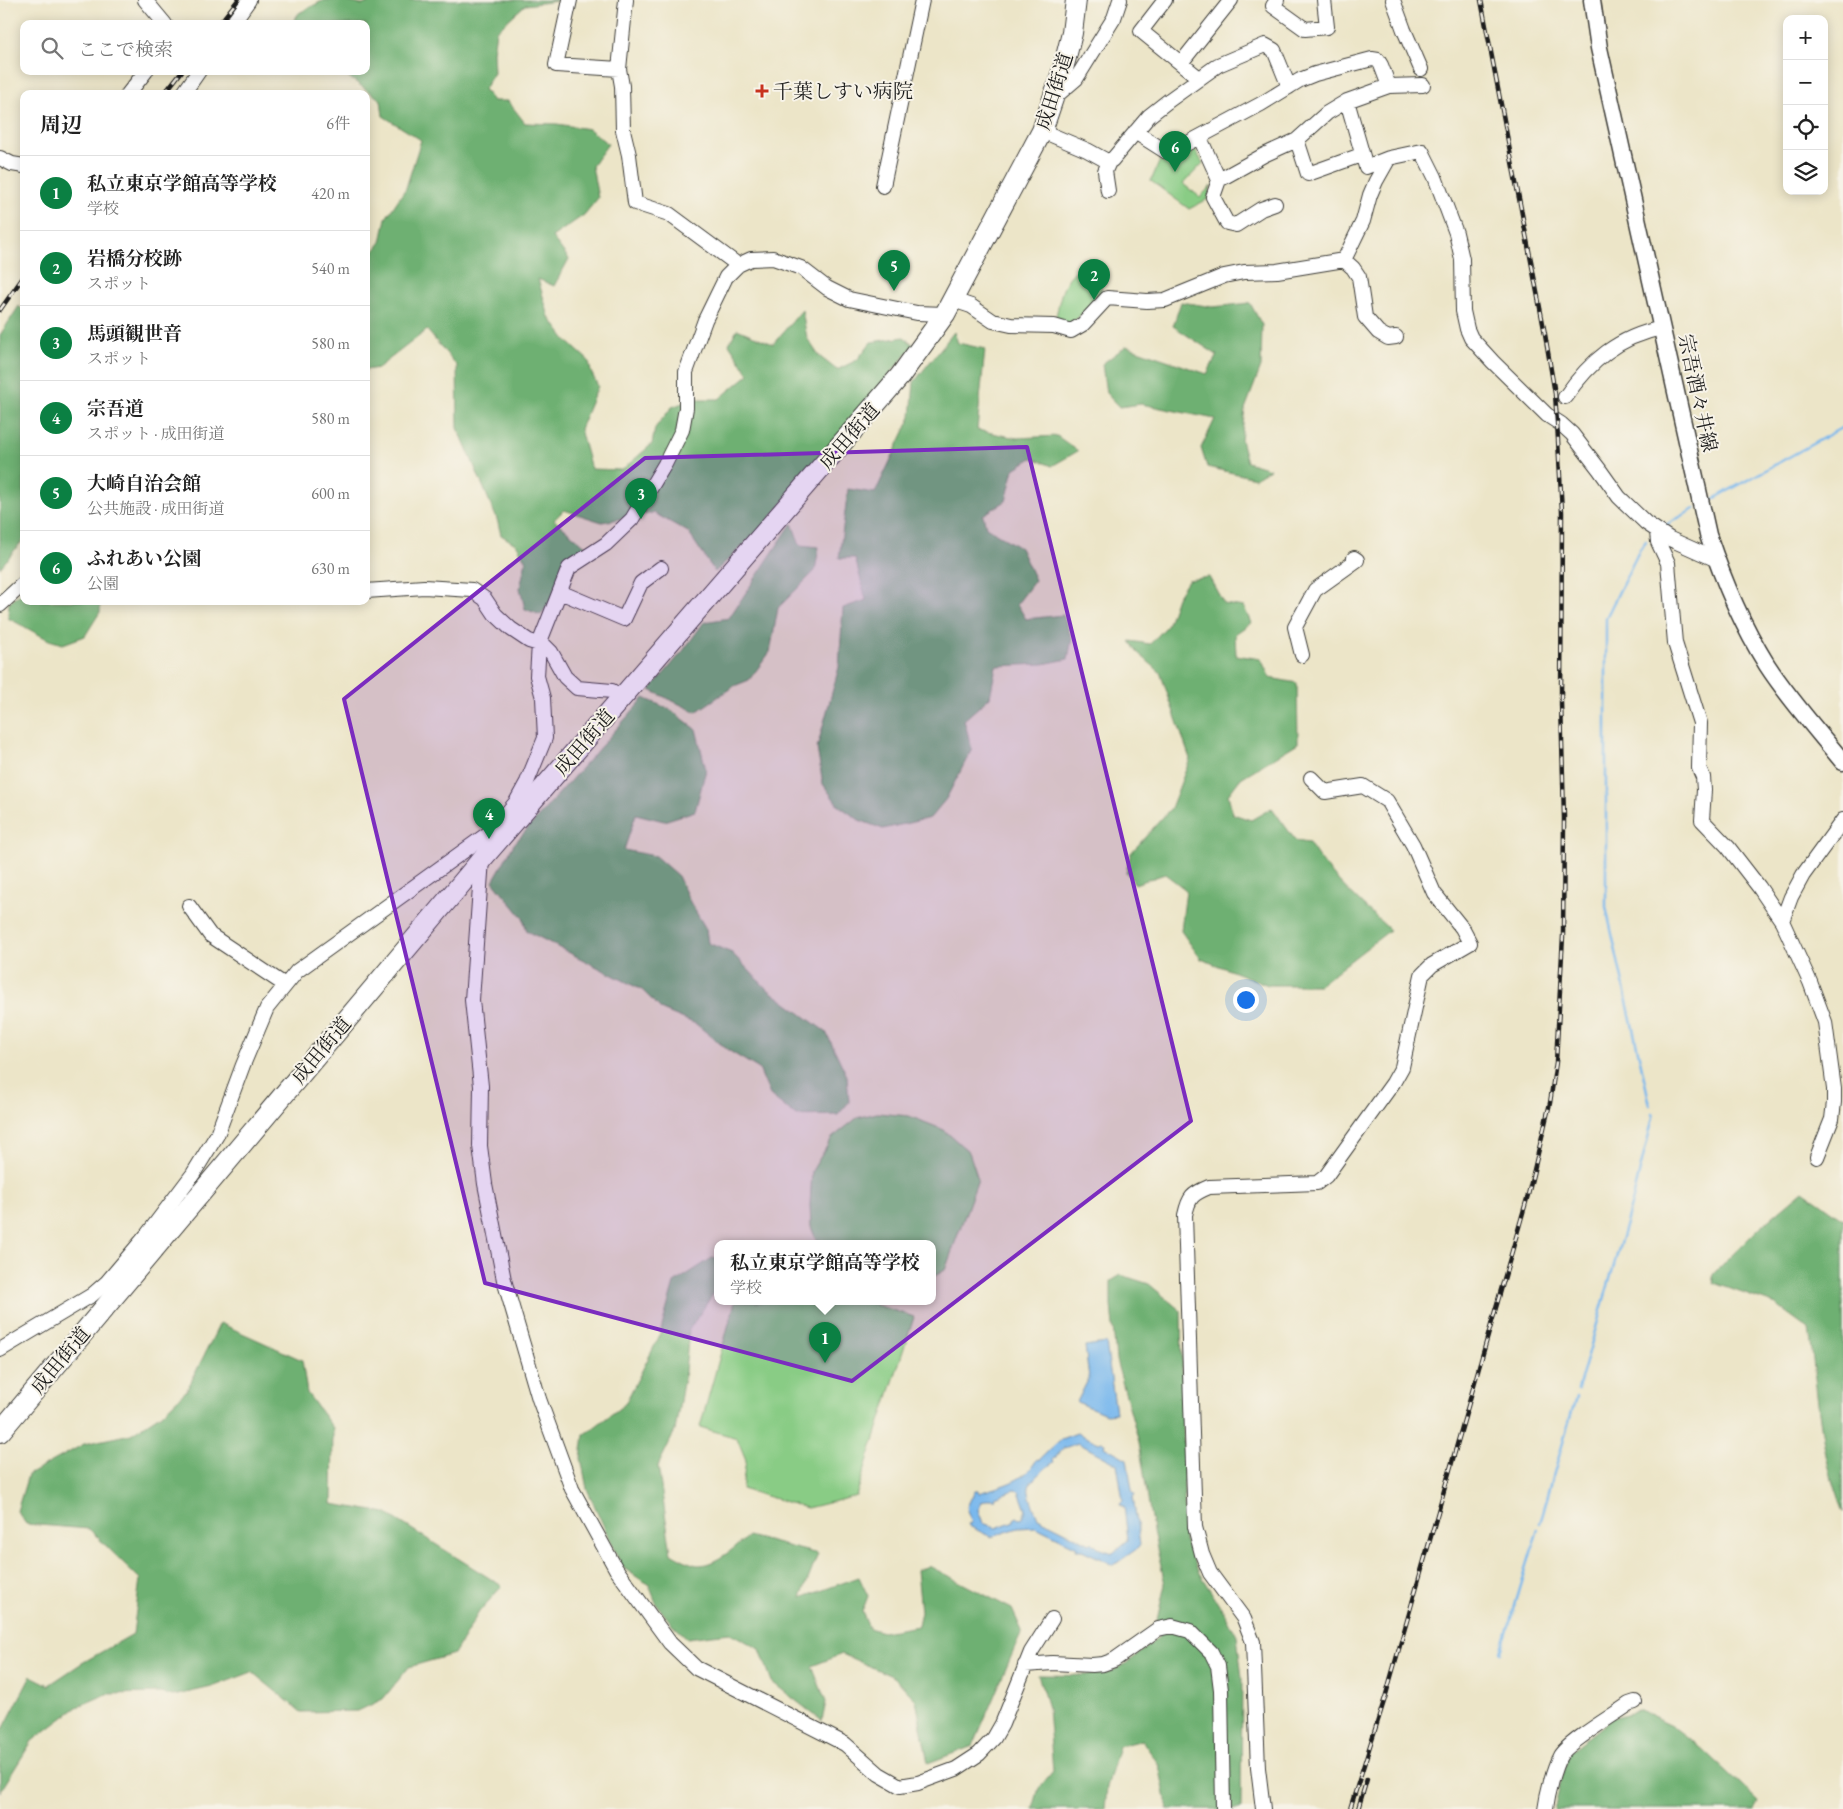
<!DOCTYPE html>
<html lang="ja">
<meta charset="utf-8">
<style>
:root{--surface:#fff;--page:#f6f6f6;--text:#222;--muted:#767676;--line:#e0e0e0;--accent:#0b8043}
body{margin:0;font-family:"EB Garamond","Noto Serif JP",serif;background:var(--page);color:var(--text)}
.controls{position:absolute;right:15px;top:15px;display:grid;overflow:hidden;border-radius:10px;box-shadow:0 2px 12px #0003}
.controls button{width:45px;height:45px;display:grid;place-items:center;padding:0;border:0;border-bottom:1px solid var(--line);background:var(--surface);color:var(--text);font:25px sans-serif}
.you{position:absolute;left:1245px;top:999px;width:18px;height:18px;margin:-12px;border:4px solid #fff;border-radius:50%;background:#1a73e8;box-shadow:0 0 0 8px #1a73e833}
.badge{display:grid;place-items:center;width:32px;height:32px;border-radius:50%;background:var(--accent);color:#fff;font-size:16px;font-weight:700}
.pin{position:absolute;translate:-50% -41px;filter:drop-shadow(0 1px 2px #0008)}
.pin::after{content:'';position:absolute;top:26px;width:18px;height:15px;background:inherit;clip-path:polygon(0 0,100% 0,50% 100%)}
.popup{position:absolute;left:714px;top:1240px;width:222px;height:65px;box-sizing:border-box;display:grid;place-content:center;border-radius:10px;background:var(--surface);filter:drop-shadow(0 1px 4px #0005);font-size:16px;white-space:nowrap;color:var(--muted)}
.popup b{font-size:19px;color:var(--text)}
.popup::after{content:'';position:absolute;left:50%;top:100%;margin-left:-10px;border:10px solid transparent;border-top-color:var(--surface)}
.list{margin:0;padding:0;list-style:none}
h2{display:flex;justify-content:space-between;align-items:center;height:65px;margin:0;padding:0 20px;font-size:21px}
h2 small{font-size:16px;font-weight:400;color:var(--muted)}
.list li{display:grid;grid-template-columns:32px 1fr auto;gap:15px;align-items:center;box-sizing:border-box;height:75px;padding:0 20px;border-top:1px solid var(--line)}
.list b{display:block;font-size:19px;white-space:nowrap}
.list p{margin:0;font-size:16px;white-space:nowrap;color:var(--muted)}
.list em{font-size:16px;font-style:normal;color:var(--muted)}
.icon{flex:none;width:28px;height:28px;fill:none;stroke:currentColor;stroke-width:2;stroke-linecap:round;stroke-linejoin:round}
.map{position:relative;flex:none;width:1843px;height:1809px;overflow:hidden}
.search{position:absolute;background:var(--surface);box-shadow:0 2px 12px #0003;left:20px;top:20px;width:350px;height:55px;display:flex;align-items:center;gap:12px;box-sizing:border-box;padding:0 18px;border-radius:10px;color:var(--muted);font-size:19px}
.panel{position:absolute;background:var(--surface);box-shadow:0 2px 12px #0003;left:20px;top:90px;width:350px;height:515px;border-radius:10px}
.map>svg:first-child{display:block}
.green{fill:#89cc85;stroke:#527450}
.forest{fill:#6eb072;stroke:#456647}
.water{fill:#79b8ed;stroke:#4a6a84;fill-rule:evenodd}
.lines{fill:none;stroke-linecap:round;stroke-linejoin:round}
.stream{stroke:#79b8ed;stroke-width:2.5}
.minor-casing{stroke:#3b3a36;stroke-width:16}
.major-casing{stroke:#3b3a36;stroke-width:19}
.highway-casing{stroke:#3b3a36;stroke-width:22}
.minor{stroke:#fff;stroke-width:14}
.major{stroke:#fff;stroke-width:16}
.highway{stroke:#fff;stroke-width:20}
.rail-casing{stroke:#1c1c1c;stroke-width:4.5}
.rail{stroke:#f7f3e8;stroke-width:2.5;stroke-dasharray:8;stroke-linecap:butt}
.marked{fill:#7b2cbf;fill-opacity:0.2;stroke:#7b2cbf;stroke-width:4;stroke-linejoin:round}
.poi-dot{fill:#c8321e;stroke:#f7f3e8;stroke-width:2}
.labels{text-anchor:middle;stroke-width:4;stroke-linejoin:round;paint-order:stroke}
.poi-label{font-size:20px;fill:#1c1c1c;stroke:#f7f3e8;text-anchor:start}
.street-label{font-size:20px;fill:#1c1c1c;stroke:#f7f3e8}
</style>
<div class="map">
<svg width="1843" height="1809" viewBox="0 0 1843 1809">
<rect width="100%" height="100%" fill="#f7f3e8"/>
<filter id="ink" filterUnits="userSpaceOnUse"><feTurbulence type="fractalNoise" baseFrequency=".02" numOctaves="2"/><feDisplacementMap in="SourceGraphic" scale="10" xChannelSelector="R" yChannelSelector="G"/><feConvolveMatrix kernelMatrix="1 2 1 2 8 2 1 2 1" color-interpolation-filters="sRGB"/></filter>
<filter id="wash" filterUnits="userSpaceOnUse"><feTurbulence type="fractalNoise" baseFrequency=".0096" numOctaves="4" result="noise"/><feDisplacementMap in="SourceGraphic" scale="20" xChannelSelector="R" yChannelSelector="G"/><feGaussianBlur stdDeviation="1.12" result="paint"/><feColorMatrix in="noise" values="0 0 0 0 0 0 0 0 0 0 0 0 0 0 0 0 0 1.4 0 .05"/><feComposite in="paint" operator="in"/></filter>
<g filter="url(#wash)">
<rect width="100%" height="100%" fill="#ece5c8"/>
<path class="green" d="M1193 147 1203 163 1183 184 1200 197 1211 186 1208 199 1189 209 1151 181 1161 158 1168 161Z
M1085 266 1102 275 1101 296 1071 324 1055 321C1060 300 1062 274 1085 266Z
M877 1113 909 1116 944 1130 969 1152 978 1179 945 1270 933 1277 932 1244H828L816 1239 811 1227 810 1205 812 1171 832 1138 857 1118Z
M735 1302H867L914 1317 856 1496 807 1508 742 1489 746 1460 737 1438 700 1427Z"/>
<path class="forest" d="M324 0H340L362 5 376 0H565L525 5 496 31 493 52 494 73 484 89 493 101H508L525 123 557 124 589 129 608 144 592 166 598 198 584 215 552 237 569 259 554 286 538 279 549 317 567 341 589 361 591 372 598 386 580 429 591 469 622 470 652 444 655 428 672 407 693 399H719L749 374 729 344 737 329 773 344 802 310 807 338 819 356 837 370 857 360 871 342 904 337 914 345 763 527 715 572 688 532 654 513 602 522 564 510 554 520 588 548 541 615 525 609 520 588 526 561 517 545 501 535 497 519 458 428 457 366 427 330 378 368 366 370V261L381 242 386 218 406 188 421 140 383 116 381 100 340 71H366V24H291L299 13Z
M1181 302 1213 307 1250 303 1262 325 1261 367 1245 409 1241 440 1247 462 1270 469 1255 478 1207 467 1201 448 1215 419 1141 404 1119 407 1106 393 1102 364 1126 346 1207 374 1217 355 1173 326Z
M19 306 24 311V539L0 568V335Z
M954 332 958 343 985 349 977 430 1017 438 1057 436 1078 451 1052 466 1032 458 1014 469 1006 501 983 515 986 527 1020 548 1035 580 1017 604 1026 619 1063 615 1072 639 1068 659 1043 664 996 666 990 697 964 720 972 749 946 799 930 818 883 829 859 820 838 805 823 784 817 748 839 667 843 608 866 600 855 558H839L848 489 875 493 911 417 914 382Z
M792 523 800 545 819 547 815 571 778 608 770 652 749 680 734 686 696 712 650 690 683 651 704 622 729 618Z
M1209 577 1224 604 1244 607 1251 623 1235 634 1236 655 1261 659 1270 678 1297 683 1298 743 1241 778 1228 795 1233 814 1251 820 1272 808 1296 841 1309 843C1331 878 1360 902 1390 930L1319 985H1268L1201 959 1181 931 1186 890 1165 874 1135 884 1126 872 1131 853 1171 808 1190 759 1160 672 1137 652 1130 641 1150 644 1167 626 1177 597 1188 580Z
M19 595H24V601H101L100 612 85 636 63 644 49 640 8 618 9 602Z
M644 698 671 710 696 729 706 770 695 811 664 821 636 814 624 850 655 856 678 876 690 902 706 929 708 943 732 953 766 988 826 1032 847 1076 849 1102 838 1115 796 1116 770 1095 759 1069 728 1050 696 1024 662 1010 642 990 527 931 523 918 493 881 514 844Z
M1803 1191 1843 1219V1512C1819 1454 1818 1391 1809 1329L1776 1305 1714 1283 1712 1275 1758 1229Z
M712 1258 717 1259V1288L689 1330 685 1371 675 1431 658 1466 671 1553C678 1557 685 1561 693 1564 710 1570 736 1547 748 1536L818 1554 801 1598 859 1577 868 1596 862 1612 869 1628 883 1632 918 1626 921 1612 917 1570 929 1566 1012 1609 1022 1631 973 1746 928 1763 916 1700 894 1677 842 1654 812 1666 826 1702 822 1721 772 1682 760 1649 730 1633 687 1638 672 1624 657 1605 649 1585 622 1567 587 1489 581 1458 584 1435 625 1404 659 1337 674 1283Z
M1121 1275 1149 1284 1181 1311 1185 1541 1199 1573 1226 1615 1237 1636 1242 1678 1241 1809H1168L1159 1765 1142 1740 1119 1746 1107 1787 1105 1809H1033L1039 1788 1053 1771 1048 1708 1038 1675C1061 1675 1086 1677 1108 1672 1123 1669 1147 1647 1159 1637L1157 1620 1165 1584 1153 1531 1139 1442 1116 1360 1111 1305V1281Z
M220 1323 302 1360 307 1393 333 1428 332 1504 386 1513 502 1586 479 1612 454 1654 409 1667 383 1699 358 1711 301 1712 252 1672 212 1687 173 1696 160 1693 107 1694 77 1707 32 1741 0 1792V1735L31 1676 49 1685 82 1663 133 1634 140 1579 89 1529 26 1524 17 1511 28 1475 84 1444 131 1434 163 1413 187 1390Z
M1638 1710 1672 1726 1701 1748 1759 1802 1755 1809H1554L1568 1753 1613 1717Z"/>
<path class="water" d="M1106 1343 1116 1413 1106 1414 1077 1402 1089 1378 1085 1346Z
M1077 1433 1099 1443 1102 1442 1105 1443 1104 1446 1127 1459 1132 1490 1135 1495 1133 1496 1140 1545 1138 1548 1114 1565 1082 1550H1076L1077 1547 1036 1527 1018 1528 991 1537 969 1526 968 1524 972 1523 967 1507 975 1490H978L979 1493C1003 1485 1025 1482 1037 1459L1039 1460 1061 1439ZM1078 1443 1117 1464 1123 1500 1120 1503 1121 1506H1124L1128 1540 1113 1553 1098 1548 1092 1542 1090 1544 1038 1518C1036 1512 1027 1494 1029 1487 1030 1480 1048 1466 1054 1462L1053 1460 1064 1448ZM1014 1490 1019 1491 1026 1510 1023 1518 1020 1519 1017 1517 1014 1519V1521L996 1528 983 1523 978 1510 982 1502 989 1499H996L995 1497Z"/>
<g class="lines">
<path class="stream" d="M1708 502 1843 427
M1662 527 1696 508
M1646 541 1640 549 1606 618V907L1650 1105
M1578 1390 1633 1199 1653 1117 1652 1113
M1540 1523 1576 1397
M1501 1652 1538 1529"/>
</g>
</g>
<g filter="url(#ink)">
<g class="lines">
<defs>
<path id="minor" d="M145 0 165 24
M570 0 556 65 619 69
M626 0 619 69 622 86 623 130 629 155 635 203 669 214 738 265
M1165 0 1141 31 1199 78
M1277 0 1273 6 1305 29 1327 27 1324 0
M1393 0 1404 30 1421 69
M232 24 249 0
M1181 63 1231 0
M128 94 146 71
M183 94 199 71
M1055 97 1076 79 1114 18 1120 0
M1347 101 1366 167 1389 158
M1042 131 1087 150 1109 162
M1135 132 1165 151 1171 152 1261 104 1300 80 1315 74 1372 59 1378 60 1381 65 1389 86
M1200 138 1219 180 1213 197 1227 223 1236 225 1261 209 1275 204
M1297 140 1308 174 1361 155
M0 158 12 164 24 166
M1219 180 1264 155 1297 140 1327 113 1347 101 1389 86 1423 85
M883 186 922 0
M1108 191 1105 171 1109 162 1112 160 1149 116 1168 101 1218 65 1265 45 1274 50 1289 87
M1344 260 1353 268 1359 277 1365 317 1378 332 1388 338 1396 337
M953 300 971 306 993 321 1011 325 1054 326 1071 331 1083 324 1107 298 1147 301 1165 300 1224 276 1244 272 1277 271 1344 260 1363 221 1370 195 1376 181 1389 158 1422 151 1435 177 1456 233 1462 259 1463 311 1467 329 1471 338 1493 362 1547 415 1561 424 1572 434 1599 469 1619 497 1646 523 1670 539 1717 560
M1565 397C1590 361 1618 337 1662 328
M1657 532 1658 542 1668 563 1675 643 1700 723 1699 768 1703 777 1704 790 1702 820 1728 847 1759 887 1782 921 1810 982 1825 1022 1834 1089V1102L1832 1119 1817 1157
M366 591 424 587 472 590 485 599 495 614 511 629 529 641 539 644
M560 592 624 619 641 583 661 568
M0 605 24 583
M540 641 551 652 565 677 577 688 612 691 622 699
M1302 655 1295 627 1315 590 1357 560 1354 558
M482 859 472 1000 481 1086 480 1146 485 1184 504 1280 539 1399 572 1489 616 1569 670 1643 696 1668 845 1744 879 1774 900 1786 918 1783 956 1769 979 1754 994 1738 1002 1724 1031 1652 1052 1619
M189 906 210 935 285 985
M1782 921 1791 897 1803 875 1843 820
M0 1350 92 1295 107 1282 146 1236 193 1174 217 1135 243 1065 267 1008 297 971 493 830 516 802 527 782 545 738 543 698 537 676 539 644 569 568 606 544 632 519 665 464 682 430 686 408V372L705 320 726 277 738 265 751 259 773 258 801 268 827 288 849 299 917 313 945 314
M1025 1665 1052 1663 1092 1665 1103 1664 1114 1660 1158 1629 1172 1626 1190 1631 1211 1652 1218 1666 1221 1690 1223 1809
M1263 1809 1258 1768 1253 1642 1244 1619 1210 1573 1202 1554 1195 1527 1185 1215C1189 1197 1192 1194 1209 1187L1317 1183 1326 1176 1393 1083 1402 1067 1422 975 1432 965 1470 943 1462 928 1434 893 1413 845 1387 801 1363 786 1325 792 1311 778
M1545 1809C1547 1794 1553 1769 1560 1756 1568 1742 1614 1715 1629 1704L1635 1702"/>
<path id="major" d="M1592 0 1599 48 1708 535C1723 580 1742 625 1767 665 1789 699 1817 730 1843 762"/>
<path id="highway" d="M0 1432 482 859 900 376 945 314 1042 131 1063 69 1072 33 1076 0"/>
</defs>
<use href="#minor" class="minor-casing"/>
<use href="#major" class="major-casing"/>
<use href="#highway" class="highway-casing"/>
<use href="#minor" class="minor"/>
<use href="#major" class="major"/>
<use href="#highway" class="highway"/>
<defs>
<path id="rail" d="M219 24 238 0
M164 94 182 71
M0 310 24 276
M1350 1809 1385 1698 1528 1195 1550 1103 1556 1062 1563 936 1564 818 1561 701 1562 512 1557 422 1555 394 1545 334 1481 0
M1358 1809 1367 1779"/>
</defs>
<use href="#rail" class="rail-casing"/>
<use href="#rail" class="rail"/>
</g>
</g>
<path class="marked" d="M1027 447 1191 1121 852 1381 485 1283 344 699 645 458Z"/>
<path class="poi-dot" d="M759.5 83.5h5v5h5v5h-5v5h-5v-5h-5v-5h5z"/>
<g class="labels">
<g class="poi-label">
<text x="773" y="98">千葉しすい病院</text>
</g>
<g class="street-label">
<text transform="translate(1054 91) rotate(-72)" y="7">成田街道</text>
<text transform="translate(1698 393) rotate(78)" y="7">宗吾酒々井線</text>
<text transform="translate(849 436) rotate(-49)" y="7">成田街道</text>
<text transform="translate(584 742) rotate(-49)" y="7">成田街道</text>
<text transform="translate(321 1050) rotate(-50)" y="7">成田街道</text>
<text transform="translate(60 1360) rotate(-50)" y="7">成田街道</text>
</g>
</g>
</svg>
<div class="controls">
<button>+</button>
<button>−</button>
<button><svg class="icon" aria-label="locate" viewBox="0 0 24 24"><circle cx="12" cy="12" r="6"/><path d="M12 2v4M12 18v4M2 12h4M18 12h4"/></svg></button>
<button><svg class="icon" aria-label="layers" viewBox="0 0 24 24"><path d="M12 4l9 5-9 5-9-5zM3 14l9 5 9-5"/></svg></button>
</div>
<div class="you"></div>
<div class="pin badge" style="left:825px;top:1363px">1</div>
<div class="popup"><b>私立東京学館高等学校</b>学校</div>
<div class="pin badge" style="left:1094px;top:300px">2</div>
<div class="pin badge" style="left:641px;top:519px">3</div>
<div class="pin badge" style="left:489px;top:839px">4</div>
<div class="pin badge" style="left:894px;top:291px">5</div>
<div class="pin badge" style="left:1175px;top:172px">6</div>
<div class="search"><svg class="icon" aria-label="search" viewBox="0 0 24 24"><circle cx="10" cy="10" r="6"/><path d="M15 15l6 6"/></svg>ここで検索</div>
<section class="panel">
<h2>周辺<small>6件</small></h2>
<ul class="list">
<li><span class="badge">1</span><div><b>私立東京学館高等学校</b><p>学校</p></div><em>420 m</em></li>
<li><span class="badge">2</span><div><b>岩橋分校跡</b><p>スポット</p></div><em>540 m</em></li>
<li><span class="badge">3</span><div><b>馬頭観世音</b><p>スポット</p></div><em>580 m</em></li>
<li><span class="badge">4</span><div><b>宗吾道</b><p>スポット · 成田街道</p></div><em>580 m</em></li>
<li><span class="badge">5</span><div><b>大崎自治会館</b><p>公共施設 · 成田街道</p></div><em>600 m</em></li>
<li><span class="badge">6</span><div><b>ふれあい公園</b><p>公園</p></div><em>630 m</em></li>
</ul>
</section>
</div>
